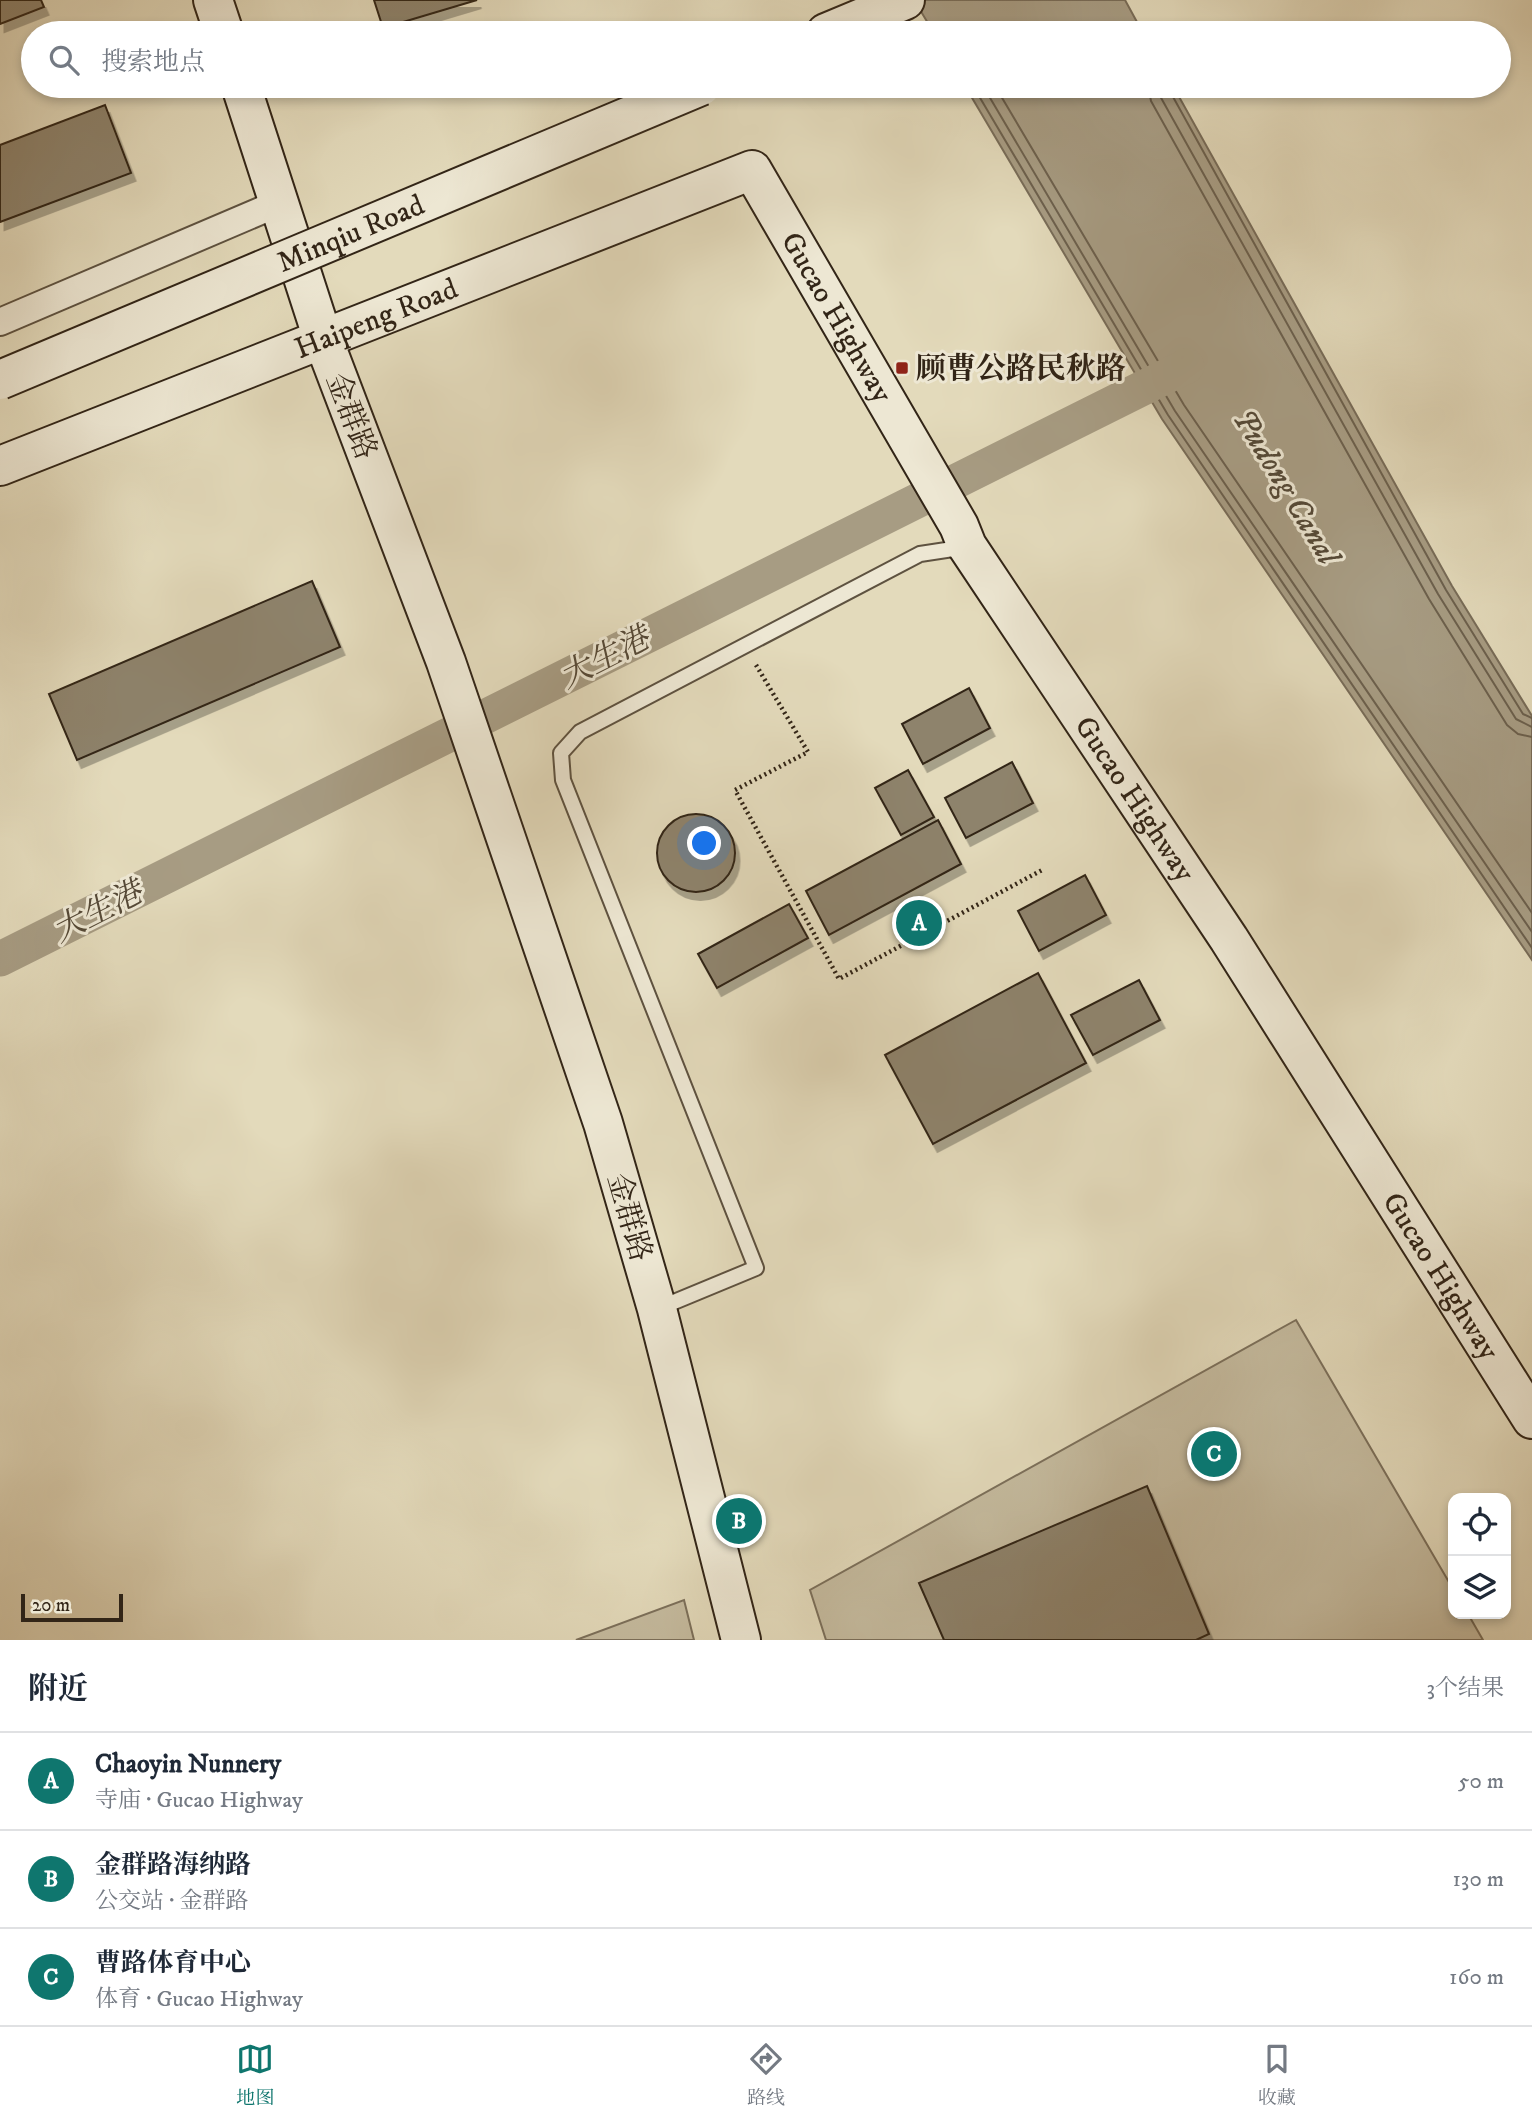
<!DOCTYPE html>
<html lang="zh">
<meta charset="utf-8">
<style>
:root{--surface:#fff;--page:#f6f6f7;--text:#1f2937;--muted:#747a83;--line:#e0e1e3;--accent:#0f766e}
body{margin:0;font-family:"IM FELL DW Pica","Noto Serif SC",serif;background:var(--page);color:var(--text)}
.controls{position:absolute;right:21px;bottom:21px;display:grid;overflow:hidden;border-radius:14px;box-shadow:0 4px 10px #0003}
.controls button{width:63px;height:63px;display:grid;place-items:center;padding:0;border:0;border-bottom:2px solid var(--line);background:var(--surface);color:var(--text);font:35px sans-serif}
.scale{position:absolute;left:21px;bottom:18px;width:102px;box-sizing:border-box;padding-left:7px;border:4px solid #322517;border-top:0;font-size:19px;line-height:24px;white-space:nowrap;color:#322517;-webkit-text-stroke:5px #ede7d3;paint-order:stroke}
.you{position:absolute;left:705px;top:844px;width:24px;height:24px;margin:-18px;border:5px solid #fff;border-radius:50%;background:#1a73e8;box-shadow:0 0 0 10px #1a73e833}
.badge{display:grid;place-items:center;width:46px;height:46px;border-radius:50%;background:var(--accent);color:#fff;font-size:23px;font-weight:700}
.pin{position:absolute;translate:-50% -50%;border:4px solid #fff;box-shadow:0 2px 7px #0006}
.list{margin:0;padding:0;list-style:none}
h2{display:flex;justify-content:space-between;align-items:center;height:91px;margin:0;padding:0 28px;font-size:30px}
h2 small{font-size:23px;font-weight:400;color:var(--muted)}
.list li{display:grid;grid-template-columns:46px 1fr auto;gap:21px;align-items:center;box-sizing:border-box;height:98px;padding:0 28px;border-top:2px solid var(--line)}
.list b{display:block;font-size:26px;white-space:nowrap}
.list p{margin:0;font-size:23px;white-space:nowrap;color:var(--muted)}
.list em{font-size:23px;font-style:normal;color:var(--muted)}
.icon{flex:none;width:38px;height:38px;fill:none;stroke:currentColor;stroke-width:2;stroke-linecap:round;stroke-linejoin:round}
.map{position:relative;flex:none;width:1532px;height:1640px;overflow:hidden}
.search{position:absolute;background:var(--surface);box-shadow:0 4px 10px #0003;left:21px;right:21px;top:21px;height:77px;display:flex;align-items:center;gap:18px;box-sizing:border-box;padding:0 24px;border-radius:38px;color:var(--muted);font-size:26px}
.sheet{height:385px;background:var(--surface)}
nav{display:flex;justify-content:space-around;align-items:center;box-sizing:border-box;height:98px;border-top:2px solid var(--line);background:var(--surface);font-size:19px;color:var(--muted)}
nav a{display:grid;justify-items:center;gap:4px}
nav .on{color:var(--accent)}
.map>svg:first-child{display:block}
.green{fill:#c5bb9f;stroke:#7c705b;stroke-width:2}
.water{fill:#a79c83;stroke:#786c58;stroke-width:2}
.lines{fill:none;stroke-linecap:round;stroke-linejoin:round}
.shore{stroke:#6c604d;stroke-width:2}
.canal{stroke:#a79c83;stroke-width:35}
.building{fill:#8e836c;stroke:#322517;stroke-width:2;filter:url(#shadow)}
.lane-casing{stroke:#5e5240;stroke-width:18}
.street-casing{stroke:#5e5240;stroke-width:30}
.secondary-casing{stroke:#322517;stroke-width:42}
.path{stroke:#322517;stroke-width:4.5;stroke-dasharray:2 3.5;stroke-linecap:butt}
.lane{stroke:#ede7d3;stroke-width:14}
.street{stroke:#ede7d3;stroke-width:26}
.secondary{stroke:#ede7d3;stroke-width:38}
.secondary-bridge-casing{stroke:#322517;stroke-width:42;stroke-linecap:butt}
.secondary-bridge{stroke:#ede7d3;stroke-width:38}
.poi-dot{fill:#8f2418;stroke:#ede7d3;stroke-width:2.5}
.labels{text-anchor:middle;stroke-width:6;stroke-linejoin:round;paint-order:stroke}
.street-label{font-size:30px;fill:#322517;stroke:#ede7d3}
.poi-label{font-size:30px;font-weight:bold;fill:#322517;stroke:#ede7d3;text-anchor:start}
.water-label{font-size:32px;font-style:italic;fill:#554937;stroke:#ede7d3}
</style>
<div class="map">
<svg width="1532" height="1640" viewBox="0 0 1532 1640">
<defs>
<filter id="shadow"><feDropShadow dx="4.5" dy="8" stdDeviation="0" flood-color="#0004"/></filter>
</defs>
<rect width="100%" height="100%" fill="#e3dabb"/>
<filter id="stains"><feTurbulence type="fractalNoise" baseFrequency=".00286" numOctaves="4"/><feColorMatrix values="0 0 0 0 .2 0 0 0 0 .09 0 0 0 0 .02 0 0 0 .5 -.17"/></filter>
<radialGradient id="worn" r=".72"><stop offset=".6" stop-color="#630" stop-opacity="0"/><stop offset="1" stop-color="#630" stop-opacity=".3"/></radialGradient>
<path class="green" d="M1296 1320 1453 1589V1614H1468L1483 1640H826L810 1590Z
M684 1600 694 1640H576Z"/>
<path class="water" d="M914 0H1125L1143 33H934Z
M965 86H1173L1452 586 1532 716V960L1162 419Z"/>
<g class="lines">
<path class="shore" d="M973 86 1168 415 1532 948
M983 86 1175 411 1532 932
M995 86 1184 405 1532 913
M1148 86 1151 101 1429 599 1507 725 1518 734 1532 737
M1158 86 1160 96 1438 594 1516 719 1532 727
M1167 86 1446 590 1523 714 1532 718"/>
<path class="canal" d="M0 959 1187 366"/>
</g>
<path class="building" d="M0 0H41L44 7 0 24Z
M374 0H477L383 28Z
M105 105 131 173 0 222V145Z
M312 581 340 647 77 760 49 694Z
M969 688 990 728 923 764 902 724Z
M1012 762 1033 803 966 838 945 798Z
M908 770 934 817 901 835 875 788Z
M657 853a39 39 0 1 1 78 0a39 39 0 1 1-78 0Z
M938 820 961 864 829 935 806 891Z
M1085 875 1106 915 1039 951 1018 911Z
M789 904 808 938 717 988 698 954Z
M1038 973 1086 1063 933 1144 885 1055Z
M1139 980 1160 1020 1093 1055 1071 1015Z
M1147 1486 1209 1634 1196 1640H944L919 1583Z"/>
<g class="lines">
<defs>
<path id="lane" d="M657 1309 756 1268 563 780 561 753 580 732 920 554 966 547"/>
<path id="street" d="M0 322 279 203"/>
<g id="secondary">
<path d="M213 0 224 33"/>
<path d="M826 33 905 0"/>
<path d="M241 86 323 339 446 662 603 1123 657 1309 741 1640"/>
<path id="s1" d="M0 466 752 170 959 526 967 546 1229 939 1532 1419"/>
</g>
</defs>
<use href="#lane" class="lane-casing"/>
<use href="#street" class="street-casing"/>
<use href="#secondary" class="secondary-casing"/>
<path class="path" d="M756 665 808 752 735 790 839 979 1044 869"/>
<use href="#lane" class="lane"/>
<use href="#street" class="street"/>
<use href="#secondary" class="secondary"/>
<defs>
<g id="secondary-bridge">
<path id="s2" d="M0 380 701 86"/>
</g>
</defs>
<use href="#secondary-bridge" class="secondary-bridge-casing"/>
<use href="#secondary-bridge" class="secondary-bridge"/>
</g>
<rect class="poi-dot" x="895" y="361" width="14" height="14" rx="3.5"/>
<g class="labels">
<g class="street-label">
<text dy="10" stroke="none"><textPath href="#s2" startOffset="380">Minqiu Road</textPath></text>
<text dy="10" stroke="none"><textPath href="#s1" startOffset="404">Haipeng Road</textPath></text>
<text dy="10" stroke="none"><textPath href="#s1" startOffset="978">Gucao Highway</textPath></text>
<text transform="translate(352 416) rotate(69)" y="10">金群路</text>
<text dy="10" stroke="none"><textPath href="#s1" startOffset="1545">Gucao Highway</textPath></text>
<text transform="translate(630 1217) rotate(74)" y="10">金群路</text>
<text dy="10" stroke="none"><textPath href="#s1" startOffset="2112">Gucao Highway</textPath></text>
</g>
<g class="poi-label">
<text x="916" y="378">顾曹公路民秋路</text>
</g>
<g class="water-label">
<text transform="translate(1287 486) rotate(59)" y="11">Pudong Canal</text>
<text transform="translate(604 657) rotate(-27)" y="11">大生港</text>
<text transform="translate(97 911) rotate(-27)" y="11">大生港</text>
</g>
</g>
<rect width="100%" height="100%" filter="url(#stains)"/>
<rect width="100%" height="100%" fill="url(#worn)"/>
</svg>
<div class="controls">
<button><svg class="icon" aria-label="locate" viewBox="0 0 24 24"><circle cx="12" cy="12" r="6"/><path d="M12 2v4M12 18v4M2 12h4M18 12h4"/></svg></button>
<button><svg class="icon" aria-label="layers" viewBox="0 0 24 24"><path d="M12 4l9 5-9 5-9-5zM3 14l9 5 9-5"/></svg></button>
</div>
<div class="scale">20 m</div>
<div class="you"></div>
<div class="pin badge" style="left:919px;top:923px">A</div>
<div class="pin badge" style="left:739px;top:1521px">B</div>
<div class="pin badge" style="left:1214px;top:1454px">C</div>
<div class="search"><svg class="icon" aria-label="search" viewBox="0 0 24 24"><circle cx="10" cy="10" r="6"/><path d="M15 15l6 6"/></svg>搜索地点</div>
</div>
<section class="sheet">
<h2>附近<small>3个结果</small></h2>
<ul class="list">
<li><span class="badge">A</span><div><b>Chaoyin Nunnery</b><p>寺庙 · Gucao Highway</p></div><em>50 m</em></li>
<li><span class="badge">B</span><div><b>金群路海纳路</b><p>公交站 · 金群路</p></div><em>130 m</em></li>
<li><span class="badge">C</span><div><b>曹路体育中心</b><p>体育 · Gucao Highway</p></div><em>160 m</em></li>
</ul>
</section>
<nav>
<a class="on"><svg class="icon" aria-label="map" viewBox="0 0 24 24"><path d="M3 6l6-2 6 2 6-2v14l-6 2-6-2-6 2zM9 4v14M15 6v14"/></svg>地图</a>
<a><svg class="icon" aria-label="directions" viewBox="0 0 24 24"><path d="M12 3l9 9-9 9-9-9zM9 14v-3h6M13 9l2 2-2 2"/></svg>路线</a>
<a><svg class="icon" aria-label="saved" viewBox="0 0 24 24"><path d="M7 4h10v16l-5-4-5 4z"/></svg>收藏</a>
</nav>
